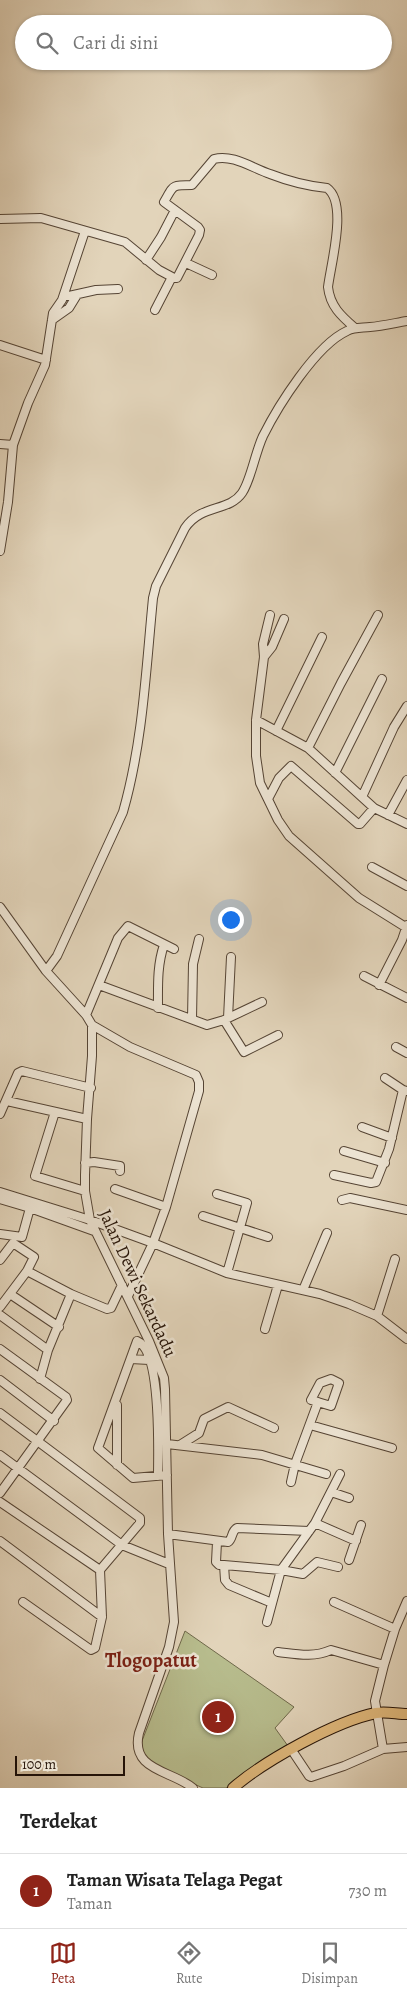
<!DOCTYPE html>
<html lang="id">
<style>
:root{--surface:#fff;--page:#f2f2f2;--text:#222;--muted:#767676;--line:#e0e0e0;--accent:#8f2418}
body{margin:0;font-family:Alegreya,serif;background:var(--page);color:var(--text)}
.scale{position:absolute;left:15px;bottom:12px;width:110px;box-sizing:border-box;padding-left:5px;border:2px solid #261408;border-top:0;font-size:14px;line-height:18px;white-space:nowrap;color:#261408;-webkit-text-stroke:4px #ece3d2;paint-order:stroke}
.you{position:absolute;left:230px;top:919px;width:18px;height:18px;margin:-12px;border:4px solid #fff;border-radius:50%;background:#1a73e8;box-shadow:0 0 0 8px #1a73e833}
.badge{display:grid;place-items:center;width:32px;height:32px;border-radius:50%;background:var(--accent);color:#fff;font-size:16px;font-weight:700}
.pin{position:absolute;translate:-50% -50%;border:2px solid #fff;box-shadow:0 1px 5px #0006}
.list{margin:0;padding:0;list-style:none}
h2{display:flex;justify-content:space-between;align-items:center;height:65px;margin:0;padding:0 20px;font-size:21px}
h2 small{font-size:16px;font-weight:400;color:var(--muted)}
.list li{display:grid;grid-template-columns:32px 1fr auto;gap:15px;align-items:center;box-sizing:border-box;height:75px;padding:0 20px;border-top:1px solid var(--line)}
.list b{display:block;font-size:19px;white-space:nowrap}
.list p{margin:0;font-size:16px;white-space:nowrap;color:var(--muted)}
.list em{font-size:16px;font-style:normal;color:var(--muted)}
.icon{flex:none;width:28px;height:28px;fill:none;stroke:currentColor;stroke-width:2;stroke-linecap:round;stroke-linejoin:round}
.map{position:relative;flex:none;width:407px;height:1788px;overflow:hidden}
.search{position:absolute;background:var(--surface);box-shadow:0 1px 4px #0004;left:15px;right:15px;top:15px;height:55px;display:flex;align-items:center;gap:12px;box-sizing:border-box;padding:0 18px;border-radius:28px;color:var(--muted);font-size:19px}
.sheet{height:140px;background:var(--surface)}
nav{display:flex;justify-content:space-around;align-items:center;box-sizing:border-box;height:70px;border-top:1px solid var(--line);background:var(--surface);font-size:14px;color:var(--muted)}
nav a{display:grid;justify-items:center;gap:2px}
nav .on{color:var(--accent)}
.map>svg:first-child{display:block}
.green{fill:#b7bc8d;stroke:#6e684a}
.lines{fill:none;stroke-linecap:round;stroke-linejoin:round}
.minor-casing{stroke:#554434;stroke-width:10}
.major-casing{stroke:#261408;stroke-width:12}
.minor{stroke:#ece3d2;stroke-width:8}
.major{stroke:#e1ba7d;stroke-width:10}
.labels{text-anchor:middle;stroke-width:5;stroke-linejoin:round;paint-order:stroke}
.street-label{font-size:18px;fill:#261408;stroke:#ece3d2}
.quarter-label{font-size:20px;font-weight:bold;fill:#7a1f14;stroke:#ece3d2}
</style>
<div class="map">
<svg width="407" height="1788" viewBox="0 0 407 1788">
<rect width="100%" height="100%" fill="#e2d4ba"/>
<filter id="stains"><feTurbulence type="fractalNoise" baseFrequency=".004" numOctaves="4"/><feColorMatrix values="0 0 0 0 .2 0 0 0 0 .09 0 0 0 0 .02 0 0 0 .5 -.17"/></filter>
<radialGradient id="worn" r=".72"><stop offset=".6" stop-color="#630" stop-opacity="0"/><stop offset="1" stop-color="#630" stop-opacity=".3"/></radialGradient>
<path class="green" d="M185 1631 294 1707 275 1728 288 1746 226 1788H203L174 1775 147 1759 140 1746Z"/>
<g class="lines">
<defs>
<path id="minor" d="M0 219 41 218 125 242 159 270 174 278H177L199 235 200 230 198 227 164 202C174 185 171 185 192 185L214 159C233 154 252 168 270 174 288 181 307 186 327 188 348 203 331 263 328 287 330 306 341 316 355 328
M146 260 161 237 175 210
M186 263 212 275
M64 295 69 296 96 290 118 289
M155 310 172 277
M52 320 69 308 77 295
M0 345 46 360
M0 444 13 445
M0 551 8 502 13 445 28 403 45 365 53 313 62 300 85 231
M270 615 263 644 264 657 256 720V756L260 783 278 820 289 836 359 898 407 928
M264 657 272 647 284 619
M256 720 308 748 374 808 407 824
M276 731 322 637
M308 748 341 683 378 615
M335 773 382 679
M362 797 394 727 407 706
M268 799 279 778 291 766 358 824H360L374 808
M388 815 407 780
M372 867 407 886
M0 907 46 971 86 1015 92 1025V1056L87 1119 85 1175V1191L90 1220 149 1341 164 1378 165 1389 168 1534 174 1622 169 1647 139 1733C130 1771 171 1770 193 1788
M46 971 57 956 123 812C143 742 146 669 153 598L156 586 185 528C201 504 229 512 242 493 251 480 255 453 263 436 278 406 316 345 347 331 354 327 362 328 370 327 382 326 395 323 407 321
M364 976 407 998
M99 985 207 1025 224 1020 262 1002
M379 985 402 940 407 925
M158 1008C158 986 157 965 164 945
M86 1015 118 938 128 926 174 949
M228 1018 231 957
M192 1019 193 964 199 939
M224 1020 244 1052 278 1035
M92 1025 130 1047 196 1075 199 1082V1091L166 1207 153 1243 128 1296
M396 1047 407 1053
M385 1078 403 1090
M7 1101 87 1119
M55 1112 35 1176 85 1191
M0 1114 18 1073 22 1071 91 1088
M362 1127 392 1138
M344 1151 385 1163
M85 1163 94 1162 120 1166V1171
M334 1175 371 1183 376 1182 389 1149 403 1090 407 1091
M115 1189 166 1207
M0 1192 90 1220 153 1243 227 1273 320 1294 349 1304 377 1316 407 1339
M217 1194 247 1203 227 1273
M0 1199 30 1208 22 1237 0 1234
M342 1200 350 1198 407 1210
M30 1208 94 1231
M203 1216 268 1237
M0 1260 13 1243 34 1257 27 1271 0 1307
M27 1271 71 1294 107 1309 111 1308 122 1285
M303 1290 327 1233
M10 1294 59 1327
M0 1315 48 1350
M377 1316 395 1259
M265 1329 278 1285
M0 1349 66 1397 67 1400 0 1493
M131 1359 149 1360
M40 1379 48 1350 71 1294
M331 1379 339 1383 331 1406 311 1400 320 1383Z
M0 1380 54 1421
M117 1405V1465
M0 1413 140 1518V1523L100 1570
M310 1425 392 1448
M167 1444 262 1455 326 1474
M180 1445 199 1433 204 1419 228 1407 274 1428
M0 1455 122 1545 169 1564
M158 1476C158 1451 162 1351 137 1341L98 1448 133 1478 167 1475
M291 1482 295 1464 318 1402
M331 1492 349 1498
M0 1502 100 1570 102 1617 95 1648 91 1650 23 1602
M315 1523 356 1541
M168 1534 228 1542C233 1539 231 1531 237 1528L309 1531
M0 1541 102 1617
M217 1542 216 1562 219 1565H224
M349 1560 361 1525
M334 1602 395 1629
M272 1603 229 1585 225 1580 224 1565 281 1570 303 1574 317 1562 338 1567
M267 1622 281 1570 315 1523 340 1474
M278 1652C296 1654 313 1658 331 1650L384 1665
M291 1749 309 1776 311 1777 344 1766 383 1749 407 1747
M383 1749 375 1701 384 1665 395 1629 407 1601"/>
<path id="major" d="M233 1788C264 1761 336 1721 376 1713 386 1711 397 1714 407 1714"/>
</defs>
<use href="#minor" class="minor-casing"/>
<use href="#major" class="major-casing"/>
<use href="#minor" class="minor"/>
<use href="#major" class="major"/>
</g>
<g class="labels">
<g class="street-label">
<text transform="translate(138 1283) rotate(65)" y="6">Jalan Dewi Sekardadu</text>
</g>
<g class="quarter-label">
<text x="151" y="1667">Tlogopatut</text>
</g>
</g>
<rect width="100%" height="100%" filter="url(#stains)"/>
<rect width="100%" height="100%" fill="url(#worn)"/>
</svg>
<div class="scale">100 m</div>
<div class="you"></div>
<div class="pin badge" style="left:218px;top:1717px">1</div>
<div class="search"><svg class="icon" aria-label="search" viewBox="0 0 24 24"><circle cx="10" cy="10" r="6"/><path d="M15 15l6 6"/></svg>Cari di sini</div>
</div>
<section class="sheet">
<h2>Terdekat<small></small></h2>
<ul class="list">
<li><span class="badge">1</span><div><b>Taman Wisata Telaga Pegat</b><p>Taman</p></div><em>730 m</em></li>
</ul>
</section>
<nav>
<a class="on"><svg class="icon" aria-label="map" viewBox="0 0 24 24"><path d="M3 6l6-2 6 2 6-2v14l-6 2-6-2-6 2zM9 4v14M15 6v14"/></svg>Peta</a>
<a><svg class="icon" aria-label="directions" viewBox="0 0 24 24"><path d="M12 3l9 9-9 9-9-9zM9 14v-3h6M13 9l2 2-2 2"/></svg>Rute</a>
<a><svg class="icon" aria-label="saved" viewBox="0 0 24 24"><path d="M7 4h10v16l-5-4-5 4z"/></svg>Disimpan</a>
</nav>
